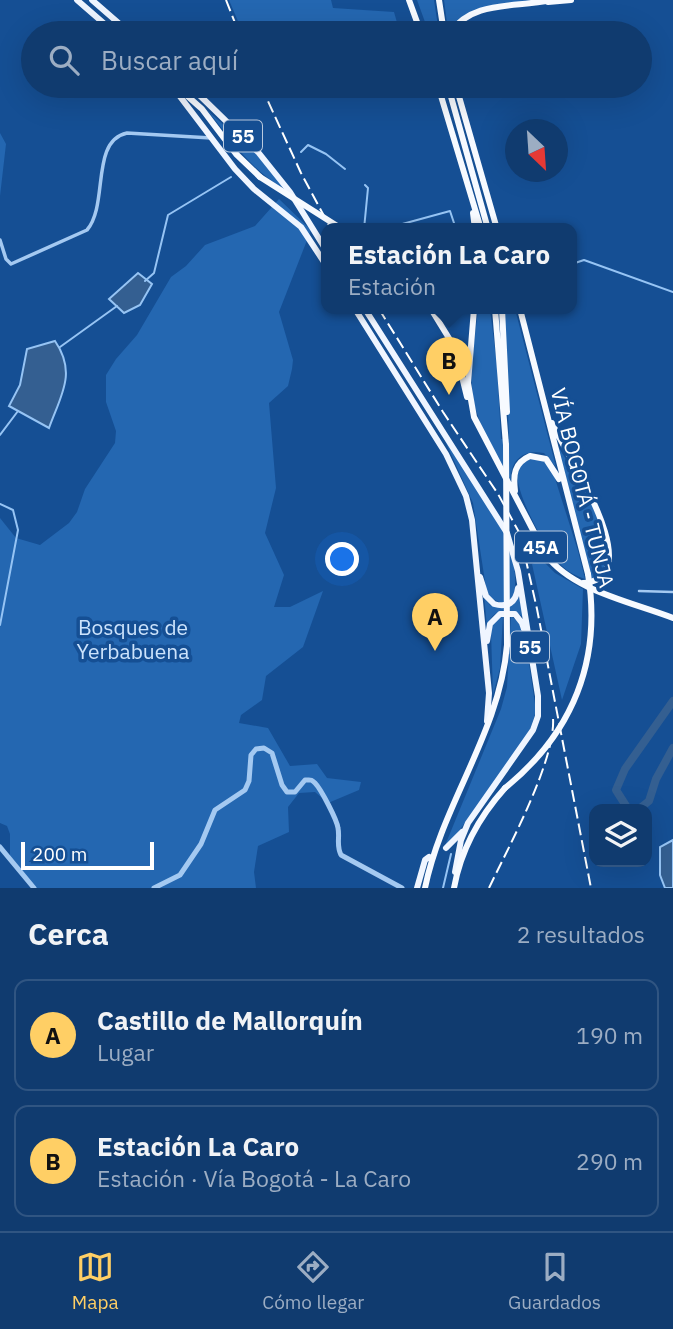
<!DOCTYPE html>
<html lang="es">
<meta charset="utf-8">
<style>
:root{--surface:#103b6f;--page:#1e4677;--text:#f1f3f6;--muted:#9cadc3;--line:#305582;--accent:#ffcf65}
body{margin:0;font-family:"IBM Plex Sans",sans-serif;background:var(--page);color:var(--text)}
.controls{position:absolute;right:21px;bottom:21px;display:grid;overflow:hidden;border-radius:14px;box-shadow:0 7px 28px #0002}
.controls button{width:63px;height:63px;display:grid;place-items:center;padding:0;border:0;border-bottom:2px solid var(--line);background:var(--surface);color:var(--text);font:35px sans-serif}
.compass{position:absolute;left:505px;top:119px;width:63px;height:63px;border-radius:50%;background:var(--surface);box-shadow:0 7px 28px #0002;rotate:155deg}
.scale{position:absolute;left:21px;bottom:18px;width:133px;box-sizing:border-box;padding-left:7px;border:4px solid #fff;border-top:0;font-size:19px;line-height:24px;white-space:nowrap;color:#fff;-webkit-text-stroke:5px #154f94;paint-order:stroke}
.you{position:absolute;left:343px;top:560px;width:24px;height:24px;margin:-18px;border:5px solid #fff;border-radius:50%;background:#1a73e8;box-shadow:0 0 0 10px #1a73e833}
.badge{display:grid;place-items:center;width:46px;height:46px;border-radius:50%;background:var(--accent);color:#111;font-size:23px;font-weight:700}
.pin{position:absolute;translate:-50% -58px;filter:drop-shadow(0 2px 4px #0008)}
.pin::after{content:'';position:absolute;top:37px;width:24px;height:21px;background:inherit;clip-path:polygon(0 0,100% 0,50% 100%)}
.popup{position:absolute;left:321px;top:223px;width:256px;height:91px;box-sizing:border-box;display:grid;place-content:center;border-radius:14px;background:var(--surface);filter:drop-shadow(0 2px 5px #0005);font-size:23px;white-space:nowrap;color:var(--muted)}
.popup b{font-size:26px;color:var(--text)}
.popup::after{content:'';position:absolute;left:50%;top:100%;margin-left:-14px;border:14px solid transparent;border-top-color:var(--surface)}
.list{margin:0;padding:0;list-style:none}
h2{display:flex;justify-content:space-between;align-items:center;height:91px;margin:0;padding:0 28px;font-size:30px}
h2 small{font-size:23px;font-weight:400;color:var(--muted)}
.list li{display:grid;grid-template-columns:46px 1fr auto;gap:21px;align-items:center;box-sizing:border-box;height:112px;margin:0 14px 14px;padding:0 14px;border:2px solid var(--line);border-radius:14px}
.list b{display:block;font-size:26px;white-space:nowrap}
.list p{margin:0;font-size:23px;white-space:nowrap;color:var(--muted)}
.list em{font-size:23px;font-style:normal;color:var(--muted)}
.icon{flex:none;width:38px;height:38px;fill:none;stroke:currentColor;stroke-width:2;stroke-linecap:round;stroke-linejoin:round}
.map{position:relative;flex:none;width:673px;height:888px;overflow:hidden}
.search{position:absolute;background:var(--surface);box-shadow:0 7px 28px #0002;left:21px;right:21px;top:21px;height:77px;display:flex;align-items:center;gap:18px;box-sizing:border-box;padding:0 24px;border-radius:38px;color:var(--muted);font-size:26px}
.sheet{height:343px;background:var(--surface)}
nav{display:flex;justify-content:space-around;align-items:center;box-sizing:border-box;height:98px;border-top:2px solid var(--line);background:var(--surface);font-size:19px;color:var(--muted)}
nav a{display:grid;justify-items:center;gap:4px}
nav .on{color:var(--accent)}
.map>svg:first-child{display:block}
.green{fill:#2467b1}
.water{fill:#345f91;stroke:#96c4f4;stroke-width:2}
.lines{fill:none;stroke-linecap:round;stroke-linejoin:round}
.stream{stroke:#96c4f4;stroke-width:2}
.river{stroke:#345f91;stroke-width:8}
.pedestrian{stroke:#a4c9f1;stroke-width:2.5}
.minor{stroke:#a4c9f1;stroke-width:3.5}
.tertiary{stroke:#a4c9f1;stroke-width:5}
.primary{stroke:#eff5ff;stroke-width:6}
.trunk{stroke:#f7faff;stroke-width:6}
.rail{stroke:#fff;stroke-width:2;stroke-dasharray:12 5;stroke-linecap:butt}
.trunk-bridge{stroke:#f7faff;stroke-width:6}
.labels{text-anchor:middle;stroke-width:7;stroke-linejoin:round;paint-order:stroke}
.shield{fill:#154f94;stroke:#b9cadf;stroke-width:2}
.shield-label{font-size:19px;font-weight:bold;fill:#fff}
.street-label{font-size:21px;fill:#fff;stroke:#154f94}
.park-label{font-size:21px;fill:#cce3fc;stroke:#154f94}
</style>
<div class="map">
<svg width="673" height="888" viewBox="0 0 673 888">
<rect width="100%" height="100%" fill="#154f94"/>
<path class="green" d="M229 0H331L333 8 394 12 400 33H243Z
M417 0H434L439 33H429Z
M444 0H540C504 4 473 1 448 31Z
M298 86H416L419 97Z
M207 110 259 157 285 189C250 170 232 140 207 110Z
M0 133 6 144 0 196Z
M279 199 311 230 279 312 293 360 292 369 288 386 269 403 276 488 265 533 284 575 274 607H290L323 591 303 647 266 676 262 700 241 715 239 723 268 728 290 766 317 764 327 778 361 782 359 790 328 803 315 792 299 793 288 807 289 832 258 846 254 872 256 888H36L10 860V834L7 826 0 823V518L16 538 40 545 69 523 77 512 85 489 115 443 116 431 106 402V375L116 359 137 335 171 277 186 266 205 245 255 226Z
M478 309H490L497 366 501 439H509L504 309H515L556 467 544 453C523 449 510 460 511 481 500 459 484 437 477 413 466 381 475 342 478 309Z
M442 434C470 477 527 545 513 598L501 603 489 597 486 588 473 503Z
M554 440C576 476 614 528 603 572L592 580Z
M535 458 547 463 552 469 578 551 585 579C576 576 568 572 561 565 547 552 512 488 518 470 521 463 528 460 535 458Z
M542 560 555 573 583 589 581 644 562 700 532 564Z
M484 595 490 605C503 610 513 609 519 596L524 618C510 606 492 608 487 627Z
M503 616 500 668 493 695 491 632 493 623Z
M511 616 520 623 526 643 536 711 529 733 521 744 454 838 444 848 501 709 507 687Z"/>
<path class="water" d="M138 273 152 284 140 305 124 313 109 299Z
M55 341C77 373 61 395 49 428L9 406 20 385 27 349Z
M673 840V888H665L660 875V847Z"/>
<g class="lines">
<path class="stream" d="M301 152 308 145 326 154 345 169
M364 229 368 188 365 185
M384 229 450 211 456 229
M572 264 584 260 673 292
M145 281 154 273 168 215 231 177
M60 347 117 306
M0 435 18 411
M0 504 13 510 18 530 0 625
M443 888 451 854"/>
<path class="river" d="M628 809 616 790 625 769 673 701
M639 809 649 801 656 779 673 748"/>
<path class="pedestrian" d="M639 591 673 592"/>
<path class="minor" d="M0 240 6 259 11 264 87 230C109 204 90 141 127 133L211 138"/>
<path class="tertiary" d="M0 847 34 888
M154 888 180 875 201 844 215 810 245 790 249 781 251 755 256 749 264 748 272 753 282 785 287 792H295L305 780C311 780 311 779 315 783 321 789 337 820 338 828 340 838 336 845 341 855L402 888"/>
<path class="primary" d="M77 0 115 33
M92 0 130 33
M172 86 235 169 254 189 301 227 326 265
M190 86 258 152 290 192 326 250
M355 309 446 454 466 496 472 520 489 693 487 721
M365 309 507 533 518 571 538 696V716L533 730 468 823 461 840 455 872
M480 577 486 596 494 604C507 608 516 603 518 588
M487 641 490 624 500 614H515L522 623 524 629
M446 848 462 832
M417 888 425 860 429 857"/>
<path class="trunk" d="M409 0 421 33
M439 0 444 33
M548 2 571 0
M450 33C472 0 516 8 550 0
M176 86 202 109 236 154 260 177
M438 86 481 229
M448 86 488 229
M456 86 497 229
M473 213 475 229
M431 309 455 348 467 397
M474 309 468 383 474 417 546 555C573 591 632 602 673 618
M495 309 506 445
M502 309 507 412
M520 309 588 574
M552 423C563 450 652 578 583 583
M515 491C513 475 514 463 530 456L546 459 559 479
M425 888C442 804 500 732 507 645
M454 888C461 849 479 817 505 788"/>
<path class="rail" d="M226 0 239 33
M261 86 301 173 331 229
M379 309 443 412 498 494 520 534 537 609 591 888
M489 888C508 848 556 760 553 718"/>
<path class="trunk-bridge" d="M260 177 342 229
M506 445 507 645
M505 788C573 733 602 660 588 574"/>
</g>
<g class="labels">
<g class="shield">
<rect x="224" y="120.5" width="38" height="31" rx="5"/>
<rect x="515" y="531.5" width="52" height="31" rx="5"/>
<rect x="511" y="631.5" width="38" height="31" rx="5"/>
</g>
<g class="shield-label">
<text x="243" y="143">55</text>
<text x="541" y="554">45A</text>
<text x="530" y="654">55</text>
</g>
<g class="street-label">
<text transform="translate(582 488) rotate(76)" y="7">VÍA BOGOTÁ - TUNJA</text>
</g>
<g class="park-label">
<text x="133" y="635">Bosques de<tspan x="133" dy="24">Yerbabuena</tspan></text>
</g>
</g>
</svg>
<div class="controls">
<button><svg class="icon" aria-label="layers" viewBox="0 0 24 24"><path d="M12 4l9 5-9 5-9-5zM3 14l9 5 9-5"/></svg></button>
</div>
<svg class="compass" viewBox="-18 -18 36 36"><path d="M0-13l5 13h-10z" fill="#e53935"/><path d="M0 13l5-13h-10z" fill="#9cadc3"/></svg>
<div class="scale">200 m</div>
<div class="you"></div>
<div class="pin badge" style="left:435px;top:651px">A</div>
<div class="pin badge" style="left:449px;top:395px">B</div>
<div class="popup"><b>Estación La Caro</b>Estación</div>
<div class="search"><svg class="icon" aria-label="search" viewBox="0 0 24 24"><circle cx="10" cy="10" r="6"/><path d="M15 15l6 6"/></svg>Buscar aquí</div>
</div>
<section class="sheet">
<h2>Cerca<small>2 resultados</small></h2>
<ul class="list">
<li><span class="badge">A</span><div><b>Castillo de Mallorquín</b><p>Lugar</p></div><em>190 m</em></li>
<li><span class="badge">B</span><div><b>Estación La Caro</b><p>Estación · Vía Bogotá - La Caro</p></div><em>290 m</em></li>
</ul>
</section>
<nav>
<a class="on"><svg class="icon" aria-label="map" viewBox="0 0 24 24"><path d="M3 6l6-2 6 2 6-2v14l-6 2-6-2-6 2zM9 4v14M15 6v14"/></svg>Mapa</a>
<a><svg class="icon" aria-label="directions" viewBox="0 0 24 24"><path d="M12 3l9 9-9 9-9-9zM9 14v-3h6M13 9l2 2-2 2"/></svg>Cómo llegar</a>
<a><svg class="icon" aria-label="saved" viewBox="0 0 24 24"><path d="M7 4h10v16l-5-4-5 4z"/></svg>Guardados</a>
</nav>
